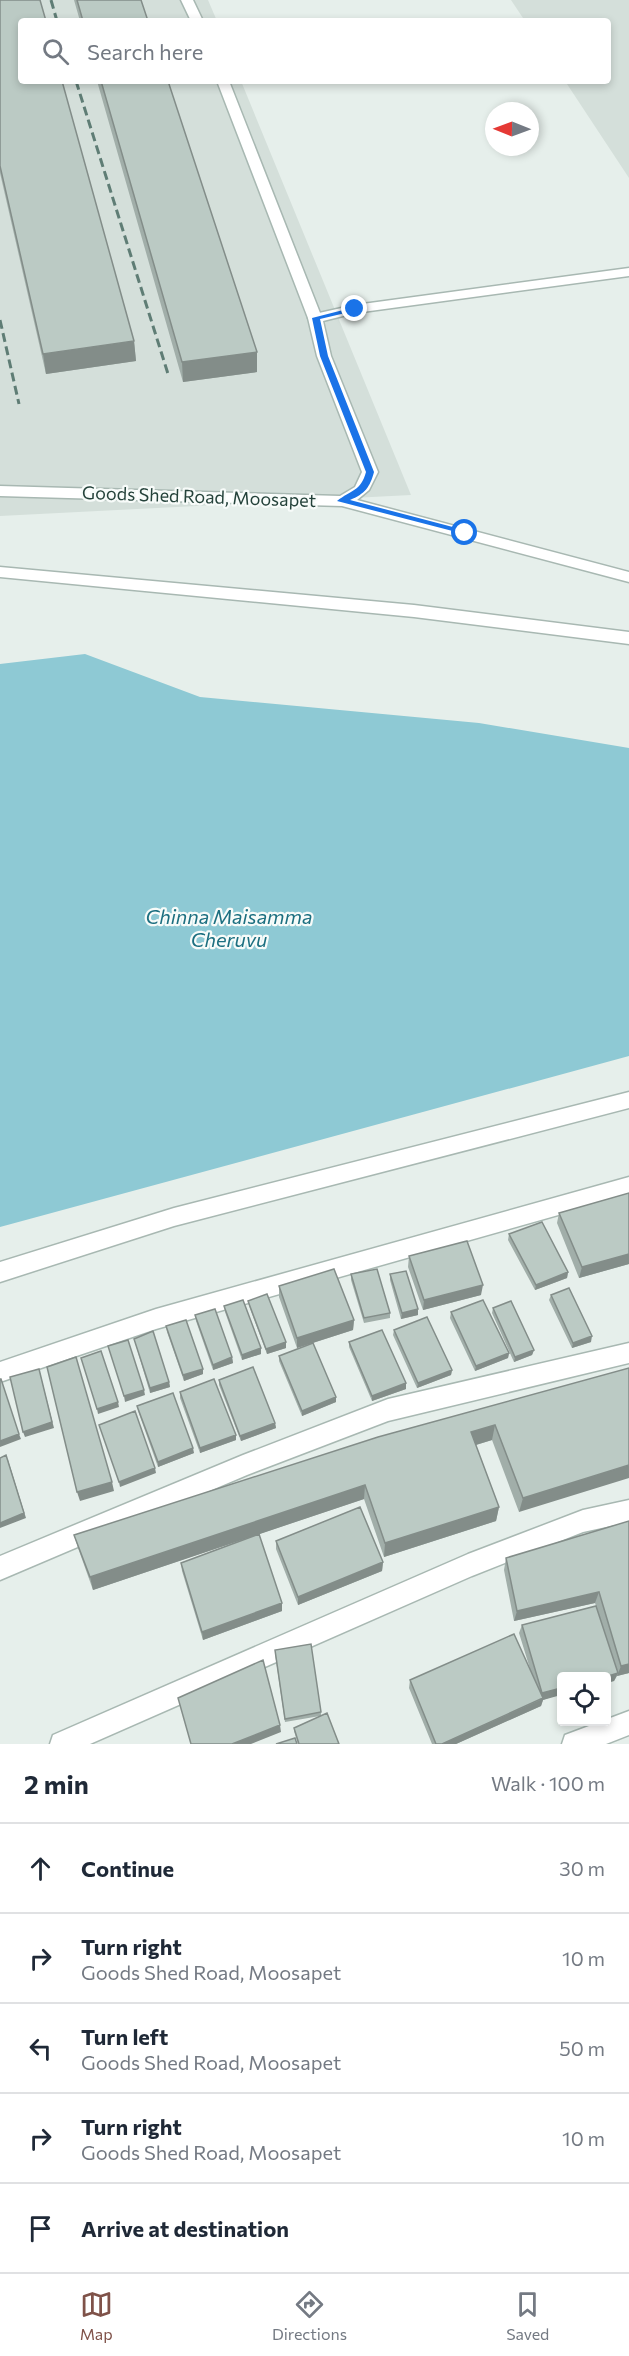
<!DOCTYPE html>
<meta charset="utf-8">
<style>
:root{--surface:#fff;--page:#f6f6f7;--text:#1f2937;--muted:#747a83;--line:#e0e1e3;--accent:#7f5249}
body{margin:0;font-family:Commissioner,sans-serif;background:var(--page);color:var(--text)}
.controls{position:absolute;right:18px;bottom:18px;display:grid;overflow:hidden;border-radius:6px;box-shadow:0 3px 9px #0003}
.controls button{width:54px;height:54px;display:grid;place-items:center;padding:0;border:0;border-bottom:2px solid var(--line);background:var(--surface);color:var(--text);font:30px sans-serif}
.compass{position:absolute;left:485px;top:102px;width:54px;height:54px;border-radius:50%;background:var(--surface);box-shadow:0 3px 9px #0003;rotate:271deg}
.stop{position:absolute;width:18px;height:18px;margin:-14px;border:4px solid #1a73e8;border-radius:50%;background:#fff}
.stop.end{background:#1a73e8;border-color:#fff;box-shadow:0 2px 6px #0008}
.list{margin:0;padding:0;list-style:none}
h2{display:flex;justify-content:space-between;align-items:center;height:78px;margin:0;padding:0 24px;font-size:26px}
h2 small{font-size:20px;font-weight:400;color:var(--muted)}
.list li{display:grid;grid-template-columns:39px 1fr auto;gap:18px;align-items:center;box-sizing:border-box;height:90px;padding:0 24px;border-top:2px solid var(--line)}
.list b{display:block;font-size:22px;white-space:nowrap}
.list p{margin:0;font-size:20px;white-space:nowrap;color:var(--muted)}
.list em{font-size:20px;font-style:normal;color:var(--muted)}
.icon{flex:none;width:33px;height:33px;fill:none;stroke:currentColor;stroke-width:2;stroke-linecap:round;stroke-linejoin:round}
.map{position:relative;flex:none;width:629px;height:1744px;overflow:hidden}
.search{position:absolute;background:var(--surface);box-shadow:0 3px 9px #0003;left:18px;right:18px;top:18px;height:66px;display:flex;align-items:center;gap:15px;box-sizing:border-box;padding:0 21px;border-radius:6px;color:var(--muted);font-size:22px}
.sheet{height:528px;background:var(--surface)}
nav{display:flex;justify-content:space-around;align-items:center;box-sizing:border-box;height:84px;border-top:2px solid var(--line);background:var(--surface);font-size:16px;color:var(--muted)}
nav a{display:grid;justify-items:center;gap:3px}
nav .on{color:var(--accent)}
.map>svg:first-child{display:block}
.built{fill:#d4dfda}
.water{fill:#8ec9d4}
.lines{fill:none;stroke-linecap:round;stroke-linejoin:round}
.lane-casing{stroke:#a8b8b2;stroke-width:3}
.street-casing{stroke:#a8b8b2;stroke-width:3}
.lane{fill:#fff;fill-rule:evenodd}
.street{fill:#fff;fill-rule:evenodd}
.rail{stroke:#5f7d75;stroke-width:3;stroke-dasharray:9 4.5;stroke-linecap:butt}
.wall{fill:#a1aea9}
.shaded-wall{fill:#838d89}
.building{fill:#bbcac4;stroke:#838d89;stroke-width:1.5}
.route{fill:#1a73e8}
.labels{text-anchor:middle;stroke-width:4.5;stroke-linejoin:round;paint-order:stroke}
.street-label{font-size:18px;fill:#24423a;stroke:#f7fbf9}
.water-label{font-size:20px;font-style:italic;fill:#1c6f80;stroke:#f7fbf9}
</style>
<div class="map">
<svg width="629" height="1744" viewBox="0 0 629 1744">
<rect width="100%" height="100%" fill="#e6efeb"/>
<path class="built" d="M0 0H208L217 21H21V81H241L411 495 0 516Z
M511 0H629V178L565 81H608V21H525Z"/>
<path class="water" d="M85 654 200 697 479 723 629 748V1056L0 1227V664Z"/>
<g class="lines">
<defs>
<path id="lane" d="M181 0H193L203 21H191Z
M217 81H229L322 318 320 321H310L308 318Z"/>
<path id="street" d="M629 268V276L355 313 323 321 331 356 378 472 369 490 357 500 629 572V582L342 506 0 496V486L340 496 355 487 362 472 317 356 308 318 310 315 355 305Z
M0 567 414 605 629 632V644L414 617 0 577Z
M629 1092V1108L174 1226 0 1282V1262L174 1208Z
M629 1177V1195L156 1329 0 1382V1362L156 1309Z
M629 1343V1363L388 1421 247 1475 0 1580V1556L243 1455 388 1399Z
M629 1500V1522L583 1532 472 1576 90 1744H50L53 1735 468 1554 583 1510Z
M629 1711V1735L606 1744H562L565 1735Z"/>
</defs>
<use href="#lane" class="lane-casing"/>
<use href="#street" class="street-casing"/>
<use href="#lane" class="lane"/>
<use href="#street" class="street"/>
<path class="rail" d="M51 0 57 21
M76 81 169 377
M0 320 19 404"/>
</g>
<path class="wall" d="M0 0 134 341 136 361 46 374 0 173Z
M74 0H141L148 21H80Z
M97 81H168L257 372 183 382Z
M629 1193V1264L579 1278 557 1223 559 1213Z
M509 1234 568 1272 567 1278 535 1290 508 1240Z
M409 1256 481 1295 423 1310 408 1267Z
M351 1274 390 1313V1318L364 1323 351 1280Z
M390 1274 418 1309V1315L401 1319 390 1280Z
M279 1286 354 1320 353 1330 297 1348 279 1297Z
M551 1295 591 1342 572 1348 549 1300Z
M248 1301 286 1342V1348L267 1354 249 1306Z
M224 1306 261 1348V1354L242 1360 225 1312Z
M493 1308 534 1350 532 1355 514 1362 492 1313Z
M451 1312 509 1353 508 1358 475 1371 450 1318Z
M195 1315 232 1357 233 1363 213 1370 196 1321Z
M166 1326 203 1374 184 1381 167 1332Z
M394 1330 452 1370 451 1375 417 1388 393 1335Z
M134 1339 169 1382 170 1387 150 1393Z
M349 1342 406 1383V1389L372 1401 349 1347Z
M279 1356 336 1397V1402L302 1416 279 1361Z
M629 1368 519 1512 492 1440 476 1445 499 1507 496 1521 384 1557 364 1499 259 1534 282 1611 203 1640 182 1571 181 1563 250 1537 93 1590 78 1548 74 1535Z
M219 1380 275 1423 276 1428 241 1441 219 1385Z
M180 1392 236 1440 200 1453 180 1398Z
M137 1406 194 1453 158 1467 138 1411Z
M629 1521V1673L617 1676 614 1681 606 1683V1677L543 1700 541 1706 456 1744H432L409 1688 410 1680 531 1672 519 1633 522 1625 596 1606 595 1603 514 1621 504 1570 506 1558Z
M276 1541 383 1562 382 1571 298 1605 276 1549Z
M275 1654 321 1712V1716L339 1744H298L294 1731V1728L320 1716 285 1722Z"/>
<path class="shaded-wall" d="M134 341 136 361 46 374 43 354Z
M257 352V372L183 382 182 362Z
M629 1254V1264L579 1278 582 1267Z
M568 1272 567 1278 535 1290 536 1285Z
M483 1285 481 1295 423 1310 424 1300Z
M418 1309V1315L401 1319 402 1313Z
M354 1320 353 1330 297 1348V1338Z
M592 1336 591 1342 572 1348 573 1343Z
M286 1342V1348L267 1354 266 1349Z
M261 1348V1354L242 1360V1355Z
M534 1350 532 1355 514 1362 515 1357Z
M509 1353 508 1358 475 1371 476 1366Z
M232 1357 233 1363 213 1370V1365Z
M39 1369 54 1428 25 1437 23 1432Z
M203 1369V1374L184 1381 183 1375Z
M452 1370 451 1375 417 1388 418 1383Z
M169 1382 170 1387 150 1393V1388Z
M406 1383V1389L372 1401V1396Z
M144 1390 145 1395 125 1402 124 1396Z
M336 1397V1402L302 1416V1411Z
M118 1402 119 1407 98 1414 97 1409Z
M275 1423 276 1428 241 1441 240 1436Z
M495 1425 492 1440 469 1447 471 1432Z
M19 1434 21 1439 0 1447V1441Z
M236 1435V1440L200 1453V1448Z
M193 1448 194 1453 158 1467V1462Z
M8 1460 26 1518 0 1528V1523Z
M629 1465V1478L519 1512 523 1498Z
M155 1468 156 1473 120 1487 119 1482Z
M112 1482 114 1491 80 1501 77 1492Z
M365 1485 364 1499 93 1590 90 1577Z
M499 1507 496 1521 384 1557 385 1543Z
M383 1562 382 1571 298 1605V1597Z
M599 1592 595 1603 514 1621 517 1611Z
M282 1603V1611L203 1640 202 1632Z
M629 1664V1673L617 1676 621 1666Z
M618 1673 614 1681 606 1683V1677H605Z
M561 1688V1695L543 1700 541 1706 456 1744H442L540 1700 542 1693Z
M280 1725 281 1732 251 1744H232Z"/>
<path class="building" d="M0 0H40L46 21H21V81H62L134 341 43 354 0 166Z
M77 0H141L148 21H83Z
M101 81H168L257 352 182 362Z
M629 1193V1254L582 1267 559 1213Z
M542 1222 568 1272 536 1285 509 1234Z
M467 1241 483 1285 424 1300 409 1256Z
M334 1269 354 1320 297 1338 279 1286Z
M377 1269 390 1313 364 1318 351 1274Z
M406 1271 418 1309 402 1313 390 1274Z
M569 1288 592 1336 573 1343 551 1295Z
M267 1294 286 1342 266 1349 248 1301Z
M243 1300 261 1348 242 1355 224 1306Z
M483 1300 509 1353 476 1366 451 1312Z
M511 1301 534 1350 515 1357 493 1308Z
M215 1309 232 1357 213 1365 195 1315Z
M427 1317 452 1370 418 1383 394 1330Z
M186 1320 203 1369 183 1375 166 1326Z
M382 1330 406 1383 372 1396 349 1342Z
M153 1331 169 1382 150 1388 134 1339Z
M128 1340 144 1390 124 1396 108 1346Z
M313 1343 336 1397 302 1411 279 1356Z
M101 1351 118 1402 97 1409 81 1358Z
M76 1357 112 1482 77 1492 47 1367Z
M253 1367 275 1423 240 1436 219 1380Z
M629 1368V1465L523 1498 495 1425 471 1432 499 1507 385 1543 365 1485 90 1577 74 1535 378 1437Z
M39 1369 52 1422 23 1432 10 1377Z
M0 1379H1L19 1434 0 1441Z
M214 1379 236 1435 200 1448 180 1392Z
M173 1393 193 1448 158 1462 137 1406Z
M135 1411 155 1468 119 1482 99 1425Z
M6 1455 24 1513 0 1523V1458Z
M360 1507 383 1562 298 1597 276 1541Z
M629 1521V1664L621 1666 599 1592 517 1611 506 1558Z
M259 1534 282 1603 202 1632 181 1563Z
M596 1606 618 1673 605 1677H561V1688L542 1693 522 1625Z
M514 1634 543 1698 442 1744H436L410 1680Z
M311 1644 321 1712 285 1719 275 1650Z
M263 1660 280 1725 232 1744H191L178 1698Z
M327 1713 339 1744H299L294 1728Z
M295 1738 297 1744H276Z"/>
<path class="route" d="M355 307 358 310 320 319 328 356 374 472C370 487 365 494 350 500L468 531V535L337 501C351 490 361 491 366 472L320 356 312 318Z"/>
<g class="labels">
<g class="street-label">
<text transform="translate(199 497) rotate(2)" y="6">Goods Shed Road, Moosapet</text>
</g>
<g class="water-label">
<text x="229" y="924">Chinna Maisamma<tspan x="229" dy="23">Cheruvu</tspan></text>
</g>
</g>
</svg>
<div class="controls">
<button><svg class="icon" aria-label="locate" viewBox="0 0 24 24"><circle cx="12" cy="12" r="6"/><path d="M12 2v4M12 18v4M2 12h4M18 12h4"/></svg></button>
</div>
<svg class="compass" viewBox="-18 -18 36 36"><path d="M0-13l5 13h-10z" fill="#e53935"/><path d="M0 13l5-13h-10z" fill="#747a83"/></svg>
<div class="stop" style="left:465px;top:533px"></div>
<div class="stop end" style="left:355px;top:309px"></div>
<div class="search"><svg class="icon" aria-label="search" viewBox="0 0 24 24"><circle cx="10" cy="10" r="6"/><path d="M15 15l6 6"/></svg>Search here</div>
</div>
<section class="sheet">
<h2>2 min<small>Walk · 100 m</small></h2>
<ul class="list">
<li><svg class="icon" aria-label="ahead" viewBox="0 0 24 24"><path d="M12 20V5M6 11l6-6 6 6"/></svg><div><b>Continue</b></div><em>30 m</em></li>
<li><svg class="icon" aria-label="right" viewBox="0 0 24 24"><path d="M7 20v-9h11M14 6l5 5-5 5"/></svg><div><b>Turn right</b><p>Goods Shed Road, Moosapet</p></div><em>10 m</em></li>
<li><svg class="icon" aria-label="left" viewBox="0 0 24 24"><path d="M17 20v-9H6M10 6l-5 5 5 5"/></svg><div><b>Turn left</b><p>Goods Shed Road, Moosapet</p></div><em>50 m</em></li>
<li><svg class="icon" aria-label="right" viewBox="0 0 24 24"><path d="M7 20v-9h11M14 6l5 5-5 5"/></svg><div><b>Turn right</b><p>Goods Shed Road, Moosapet</p></div><em>10 m</em></li>
<li><svg class="icon" aria-label="arrive" viewBox="0 0 24 24"><path d="M6 21V4h12l-3 4 3 4H6"/></svg><div><b>Arrive at destination</b></div></li>
</ul>
</section>
<nav>
<a class="on"><svg class="icon" aria-label="map" viewBox="0 0 24 24"><path d="M3 6l6-2 6 2 6-2v14l-6 2-6-2-6 2zM9 4v14M15 6v14"/></svg>Map</a>
<a><svg class="icon" aria-label="directions" viewBox="0 0 24 24"><path d="M12 3l9 9-9 9-9-9zM9 14v-3h6M13 9l2 2-2 2"/></svg>Directions</a>
<a><svg class="icon" aria-label="saved" viewBox="0 0 24 24"><path d="M7 4h10v16l-5-4-5 4z"/></svg>Saved</a>
</nav>
